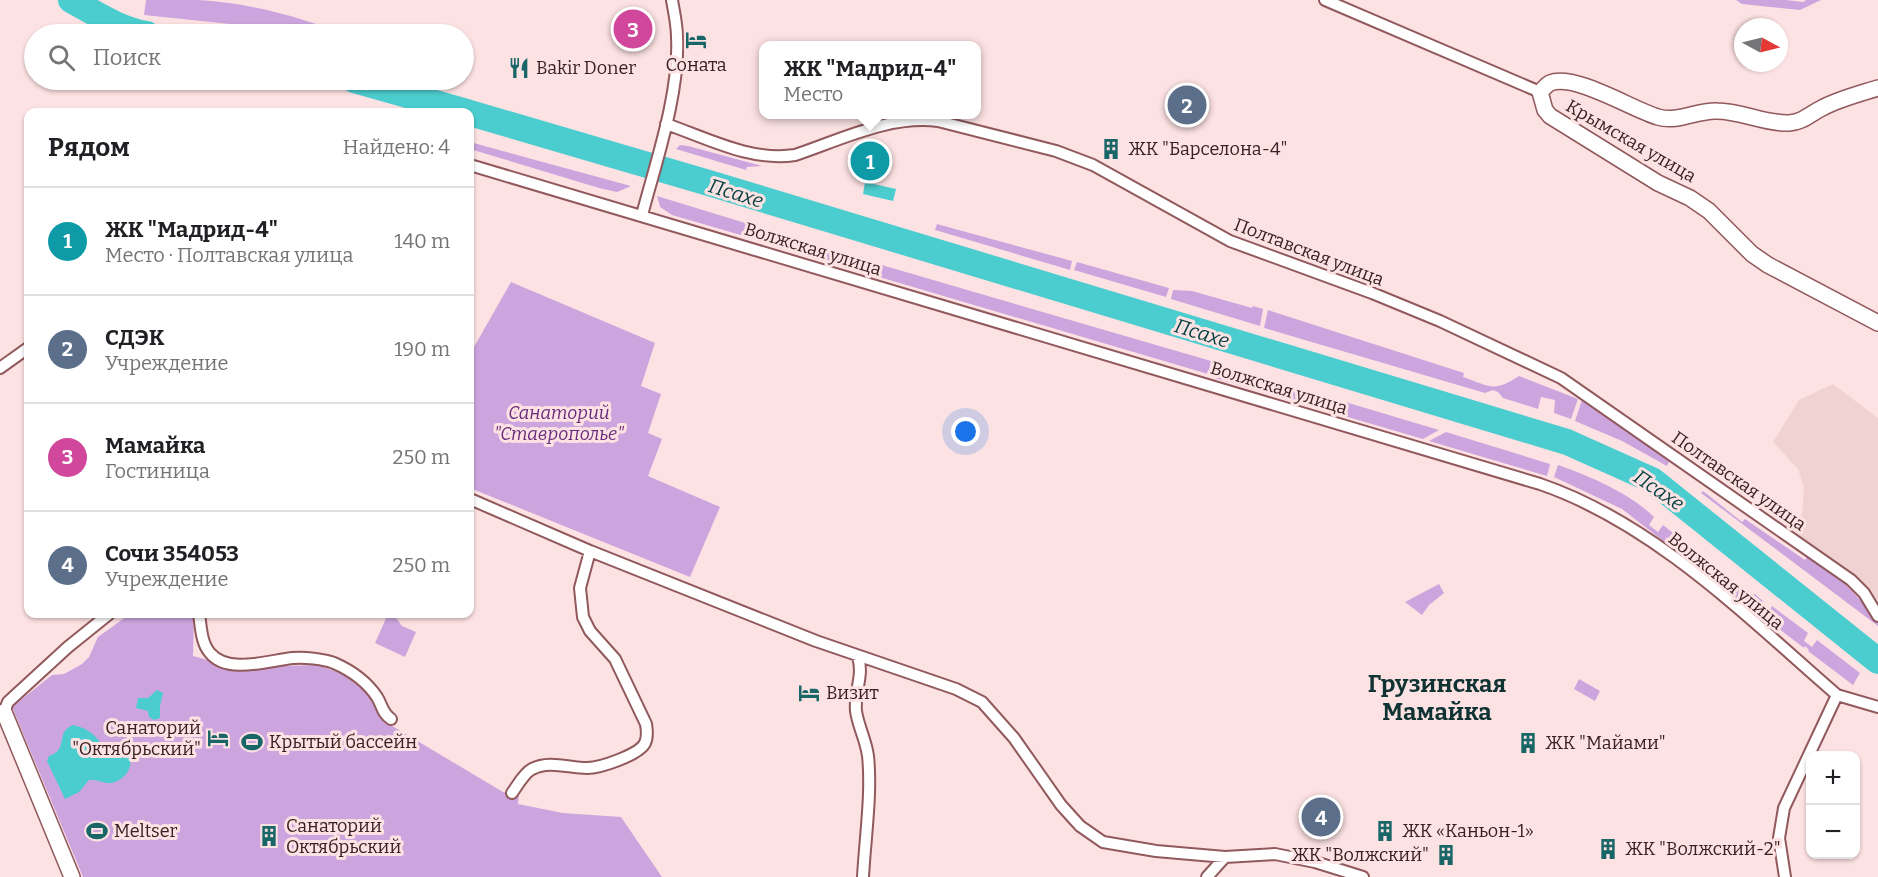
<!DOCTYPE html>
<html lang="ru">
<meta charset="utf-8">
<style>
:root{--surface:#fff;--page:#f2f2f2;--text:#202124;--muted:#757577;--line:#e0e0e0;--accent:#d93025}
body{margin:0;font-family:Bitter,serif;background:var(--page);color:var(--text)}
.controls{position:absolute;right:18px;bottom:18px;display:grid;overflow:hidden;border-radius:12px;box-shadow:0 2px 4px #0004}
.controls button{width:54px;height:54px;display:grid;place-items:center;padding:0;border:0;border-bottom:2px solid var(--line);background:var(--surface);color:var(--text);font:30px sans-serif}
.compass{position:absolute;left:1734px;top:18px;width:54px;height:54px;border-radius:50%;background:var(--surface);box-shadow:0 2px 4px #0004;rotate:97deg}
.you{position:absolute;left:966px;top:432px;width:21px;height:21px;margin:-15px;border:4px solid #fff;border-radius:50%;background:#1a73e8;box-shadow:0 0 0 9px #1a73e833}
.badge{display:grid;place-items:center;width:39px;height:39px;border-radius:50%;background:var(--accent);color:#fff;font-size:20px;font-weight:700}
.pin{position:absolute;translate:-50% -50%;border:3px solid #fff;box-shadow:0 2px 6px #0006}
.popup{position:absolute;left:759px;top:41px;width:222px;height:78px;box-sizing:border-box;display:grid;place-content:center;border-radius:12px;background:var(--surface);filter:drop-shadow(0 2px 4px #0005);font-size:20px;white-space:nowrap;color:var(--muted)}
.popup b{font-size:22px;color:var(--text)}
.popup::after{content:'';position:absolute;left:50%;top:100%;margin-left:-12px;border:12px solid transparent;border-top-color:var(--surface)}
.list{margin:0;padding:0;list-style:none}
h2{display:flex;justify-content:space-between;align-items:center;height:78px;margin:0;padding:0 24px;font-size:26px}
h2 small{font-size:20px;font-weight:400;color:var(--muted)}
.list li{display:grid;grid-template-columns:39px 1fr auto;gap:18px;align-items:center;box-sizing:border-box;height:108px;padding:0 24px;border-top:2px solid var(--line)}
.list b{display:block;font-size:22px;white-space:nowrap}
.list p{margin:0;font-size:20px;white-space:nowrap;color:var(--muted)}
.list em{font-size:20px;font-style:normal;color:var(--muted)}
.icon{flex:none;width:33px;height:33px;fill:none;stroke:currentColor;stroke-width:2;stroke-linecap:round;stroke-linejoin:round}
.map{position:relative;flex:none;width:1878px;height:877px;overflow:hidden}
.search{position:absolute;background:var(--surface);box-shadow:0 2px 4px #0004;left:24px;top:24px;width:450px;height:66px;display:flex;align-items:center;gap:15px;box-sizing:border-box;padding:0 21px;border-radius:33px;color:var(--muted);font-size:22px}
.panel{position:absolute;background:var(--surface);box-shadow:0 2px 4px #0004;left:24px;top:108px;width:450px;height:510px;border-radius:12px}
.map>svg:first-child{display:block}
.built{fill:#f0d2d3}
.green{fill:#cda5de}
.water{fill:#4bccce}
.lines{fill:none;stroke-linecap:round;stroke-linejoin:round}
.river{stroke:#4bccce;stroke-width:26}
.street-casing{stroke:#91595c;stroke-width:14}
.secondary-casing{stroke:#91595c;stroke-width:18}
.street{stroke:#fff;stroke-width:10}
.secondary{stroke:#fff;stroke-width:15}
.labels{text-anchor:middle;stroke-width:6;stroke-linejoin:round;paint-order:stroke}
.poi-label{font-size:18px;fill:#392122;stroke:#fde2e3;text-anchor:start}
.street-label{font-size:18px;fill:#392122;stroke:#fde2e3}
.park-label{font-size:18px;font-style:italic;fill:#682b7d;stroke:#fde2e3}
.water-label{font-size:20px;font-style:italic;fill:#013f40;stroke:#fde2e3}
.district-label{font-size:24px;font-weight:bold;fill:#0f3232;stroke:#fde2e3}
</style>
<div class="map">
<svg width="1878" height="877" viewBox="0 0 1878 877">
<rect width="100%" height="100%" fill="#fde2e3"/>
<path class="built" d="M1833 384 1878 418V602L1871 590 1795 532 1802 513 1804 488 1798 469 1773 442 1799 400Z"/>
<path class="green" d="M146 0C163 0 181 0 198 0 241 2 290 14 330 29L329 34H292L249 26 144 15Z
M1736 0H1786L1803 2 1806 0H1821L1800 10 1742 4Z
M470 142 631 186 617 192 599 188 470 149Z
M680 145 688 146 762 166 747 167 746 170 676 149Z
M657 196 833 250 830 261 672 215 660 207Z
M937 224 1072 261 1070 270 935 230Z
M844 254 1211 361 1208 374 842 266Z
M1077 262 1169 288 1166 297 1074 270Z
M511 282 655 343 641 386 661 394 648 433 662 439 648 476 720 507 690 577 470 488V354Z
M1173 290 1192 291 1252 308 1253 306 1263 309 1260 326 1171 299Z
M1268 310 1464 373 1463 377C1489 386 1494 393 1519 376L1578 399 1571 419 1554 413 1555 400 1541 397 1538 409 1503 398 1498 392 1493 390 1485 393 1264 328Z
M1218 364 1439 430 1423 439 1215 378Z
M1582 400 1671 457 1667 466 1622 441 1575 421Z
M1446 432 1550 464 1547 476 1429 441Z
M1558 465C1588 475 1631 494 1654 517L1649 525 1658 532 1663 525 1751 595 1755 594 1763 601 1756 609H1751L1622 509 1554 477Z
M1703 491 1742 522 1745 519 1805 560 1808 555C1838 574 1857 594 1878 622V626L1701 493Z
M1439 584 1444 593 1429 605 1422 615 1405 602Z
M1772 606 1808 633 1804 641 1812 647 1817 640 1860 673 1853 685 1808 651 1809 650 1805 646 1804 648 1765 618Z
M130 614H194L193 656 233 667 319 665 344 675 367 693 381 717 394 727 503 792 519 795 518 804 563 813 621 817 662 877H83L12 707 52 675 64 674 82 664 89 657 98 637Z
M388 614 397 619 402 626 416 632 405 657 375 643Z
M1579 679 1600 691 1595 701 1574 689Z"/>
<path class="water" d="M865 182 896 189 893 201 863 194Z
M157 690 163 693 160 706V718L154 720 149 717 148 711 136 708 138 698H148Z
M73 725C86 728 92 732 100 742 109 743 119 743 126 751 137 763 126 780 112 783 104 784 96 779 89 780L79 792 65 799 47 761 49 756C70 749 54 733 73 725Z"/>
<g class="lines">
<path class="river" d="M71 0C95 13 120 30 147 34
M354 80 467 112
M470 113 712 184 1567 442 1652 480 1878 661"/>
<defs>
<path id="street" d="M1325 0 1540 92
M666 124C707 138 751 162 795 155 840 140 889 115 938 121L1056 151 1093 165 1230 241 1372 293 1440 321 1561 378 1851 580 1864 593 1878 616
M470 165 1540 484C1654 523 1747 617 1837 695L1784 808 1779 838 1785 877
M642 215C656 162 680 92 677 37 677 25 674 12 672 0
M0 368 28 348
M470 499 590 551 816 641 956 689 982 702 1014 738 1061 805 1080 826 1103 842 1156 851 1225 857 1275 854 1315 862 1363 877
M199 614C201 626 201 643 210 653 228 675 270 660 293 658 304 657 324 659 334 663 350 670 367 682 377 697 382 705 382 713 391 719
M858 657C864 676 854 691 856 711 858 726 866 740 868 756 872 793 865 839 863 877
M1837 695 1878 707
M0 715 4 712 8 702 68 647 109 614
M512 793C517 786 524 773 532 769 549 760 569 768 587 768 600 768 639 755 645 743 648 737 647 730 646 724L615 659 590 631 583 617 580 588 590 551
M1207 877 1225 857"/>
<path id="secondary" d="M1878 88C1859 94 1839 99 1822 108 1810 114 1803 122 1789 123 1765 124 1741 111 1717 111 1697 110 1678 123 1658 117 1633 110 1575 73 1550 83 1546 85 1544 89 1540 92L1545 110 1550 116 1658 183 1690 198 1709 211 1752 254 1768 265 1878 323
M4 712 72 877"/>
</defs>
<use href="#street" class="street-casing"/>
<use href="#secondary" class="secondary-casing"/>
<use href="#street" class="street"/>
<use href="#secondary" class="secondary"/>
</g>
<defs>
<symbol id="hotel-bare" viewBox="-9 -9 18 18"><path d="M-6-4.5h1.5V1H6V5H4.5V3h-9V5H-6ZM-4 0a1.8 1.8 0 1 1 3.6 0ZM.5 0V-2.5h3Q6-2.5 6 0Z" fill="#186667" stroke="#fde2e3" stroke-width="2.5" paint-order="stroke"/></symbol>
<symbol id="restaurant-bare" viewBox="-9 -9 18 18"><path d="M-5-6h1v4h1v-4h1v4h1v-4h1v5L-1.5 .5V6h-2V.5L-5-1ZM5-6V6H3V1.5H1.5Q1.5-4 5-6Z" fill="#186667" stroke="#fde2e3" stroke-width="2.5" paint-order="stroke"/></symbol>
<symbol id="building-bare" viewBox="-9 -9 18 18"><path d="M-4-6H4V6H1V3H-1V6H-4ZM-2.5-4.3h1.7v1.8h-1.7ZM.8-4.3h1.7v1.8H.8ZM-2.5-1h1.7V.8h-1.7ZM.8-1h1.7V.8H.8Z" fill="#186667" stroke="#fde2e3" stroke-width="2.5" paint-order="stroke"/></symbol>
<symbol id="stadium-bare" viewBox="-9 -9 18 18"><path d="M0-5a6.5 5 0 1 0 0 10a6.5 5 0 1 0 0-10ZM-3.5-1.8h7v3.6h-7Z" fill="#186667" stroke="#fde2e3" stroke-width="2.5" paint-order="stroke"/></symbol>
</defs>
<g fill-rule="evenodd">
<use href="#hotel-bare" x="681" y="25" width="30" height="30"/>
<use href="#restaurant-bare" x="504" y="53" width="30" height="30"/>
<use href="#building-bare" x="1096" y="134" width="30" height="30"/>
<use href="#hotel-bare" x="794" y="678" width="30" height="30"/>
<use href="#hotel-bare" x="203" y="723" width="30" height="30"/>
<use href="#stadium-bare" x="237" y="727" width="30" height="30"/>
<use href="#building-bare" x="1513" y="728" width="30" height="30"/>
<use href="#stadium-bare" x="82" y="816" width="30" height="30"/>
<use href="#building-bare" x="1370" y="816" width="30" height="30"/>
<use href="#building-bare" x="254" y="821" width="30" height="30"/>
<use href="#building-bare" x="1593" y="834" width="30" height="30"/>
<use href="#building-bare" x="1431" y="840" width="30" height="30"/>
</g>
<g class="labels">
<g class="poi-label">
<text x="696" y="71" text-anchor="middle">Соната</text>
<text x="536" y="74">Bakir Doner</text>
<text x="1128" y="155">ЖК "Барселона-4"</text>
<text x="826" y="699">Визит</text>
<text x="201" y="734" text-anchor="end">Санаторий<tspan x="201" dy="21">"Октябрьский"</tspan></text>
<text x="269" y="748">Крытый бассейн</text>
<text x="1545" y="749">ЖК "Майами"</text>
<text x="286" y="832">Санаторий<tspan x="286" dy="21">Октябрьский</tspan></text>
<text x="114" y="837">Meltser</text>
<text x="1402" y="837">ЖК «Каньон-1»</text>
<text x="1625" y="855">ЖК "Волжский-2"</text>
<text x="1429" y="861" text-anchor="end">ЖК "Волжский"</text>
</g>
<g class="street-label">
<text transform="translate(1631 141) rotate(30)" y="6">Крымская улица</text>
<text transform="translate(813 249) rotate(17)" y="6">Волжская улица</text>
<text transform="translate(1309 252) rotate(21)" y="6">Полтавская улица</text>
<text transform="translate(1279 388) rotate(17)" y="6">Волжская улица</text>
<text transform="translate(1739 481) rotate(35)" y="6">Полтавская улица</text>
<text transform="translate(1726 581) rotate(39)" y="6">Волжская улица</text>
</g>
<g class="park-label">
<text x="559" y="419">Санаторий<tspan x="559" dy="21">"Ставрополье"</tspan></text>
</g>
<g class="water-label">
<text transform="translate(736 193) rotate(17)" y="7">Псахе</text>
<text transform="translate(1202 333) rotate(17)" y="7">Псахе</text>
<text transform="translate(1659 490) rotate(34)" y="7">Псахе</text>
</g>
<g class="district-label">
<text x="1437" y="692">Грузинская<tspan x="1437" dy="28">Мамайка</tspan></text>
</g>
</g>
</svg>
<div class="controls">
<button>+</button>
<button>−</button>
</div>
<svg class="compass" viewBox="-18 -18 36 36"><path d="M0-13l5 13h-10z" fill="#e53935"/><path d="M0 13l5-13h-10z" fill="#757577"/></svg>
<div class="you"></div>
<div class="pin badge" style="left:870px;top:161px;background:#0f9aa8">1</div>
<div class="popup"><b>ЖК &quot;Мадрид-4&quot;</b>Место</div>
<div class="pin badge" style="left:1187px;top:105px;background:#5c6f8a">2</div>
<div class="pin badge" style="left:633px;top:29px;background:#d1479c">3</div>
<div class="pin badge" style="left:1321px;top:817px;background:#5c6f8a">4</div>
<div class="search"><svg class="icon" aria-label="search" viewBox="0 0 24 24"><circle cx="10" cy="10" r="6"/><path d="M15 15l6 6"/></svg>Поиск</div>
<section class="panel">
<h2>Рядом<small>Найдено: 4</small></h2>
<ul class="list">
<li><span class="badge" style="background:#0f9aa8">1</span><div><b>ЖК &quot;Мадрид-4&quot;</b><p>Место · Полтавская улица</p></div><em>140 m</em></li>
<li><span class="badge" style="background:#5c6f8a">2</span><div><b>СДЭК</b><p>Учреждение</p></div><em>190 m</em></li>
<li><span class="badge" style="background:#d1479c">3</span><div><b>Мамайка</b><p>Гостиница</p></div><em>250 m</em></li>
<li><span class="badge" style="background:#5c6f8a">4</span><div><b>Сочи 354053</b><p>Учреждение</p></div><em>250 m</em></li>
</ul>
</section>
</div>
